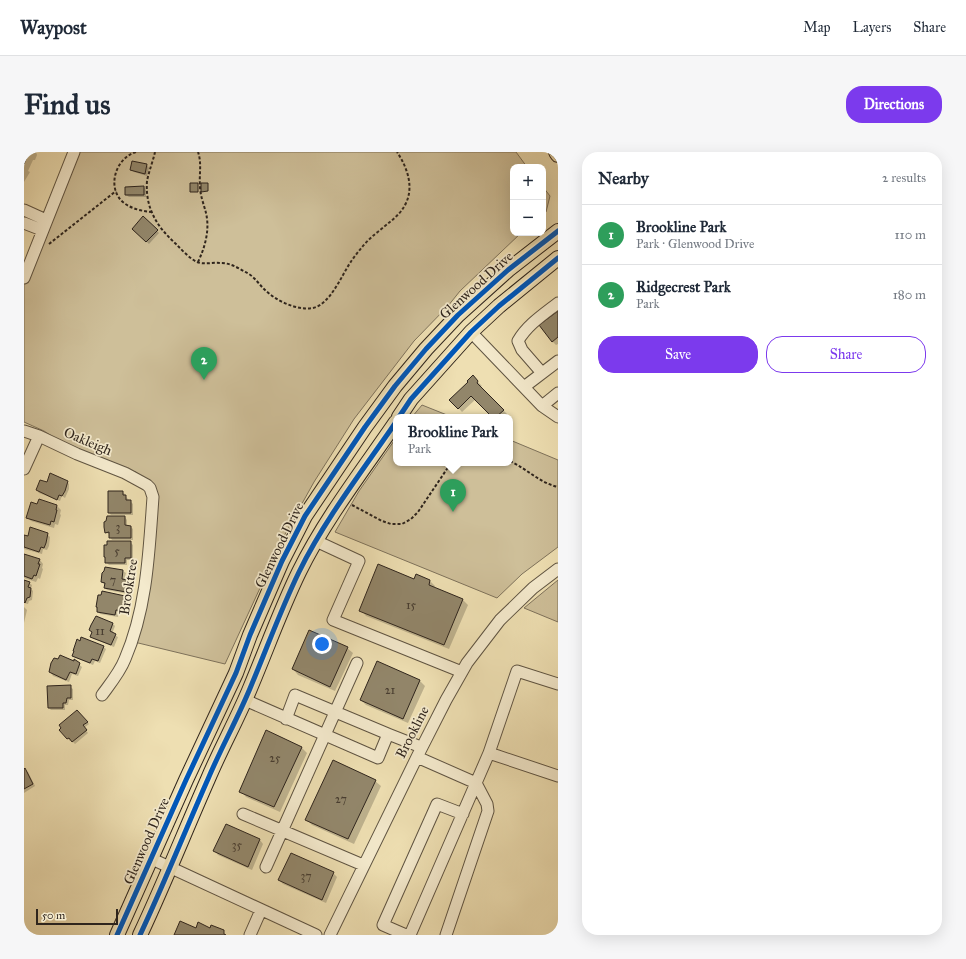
<!DOCTYPE html>
<meta charset="utf-8">
<style>
:root{--surface:#fff;--page:#f6f6f7;--text:#1f2937;--muted:#747a83;--line:#e0e1e3;--accent:#7c3aed}
body{margin:0;font-family:"IM FELL Great Primer",serif;background:var(--page);color:var(--text)}
.controls{position:absolute;right:12px;top:12px;display:grid;overflow:hidden;border-radius:8px;box-shadow:0 4px 16px #0002}
.controls button{width:36px;height:36px;display:grid;place-items:center;padding:0;border:0;border-bottom:1px solid var(--line);background:var(--surface);color:var(--text);font:20px sans-serif}
.scale{position:absolute;left:12px;bottom:10px;width:82px;box-sizing:border-box;padding-left:4px;border:2px solid #2f251d;border-top:0;font-size:11px;line-height:14px;white-space:nowrap;color:#2f251d;-webkit-text-stroke:3px #f4eacd;paint-order:stroke}
.you{position:absolute;left:298px;top:492px;width:14px;height:14px;margin:-10px;border:3px solid #fff;border-radius:50%;background:#1a73e8;box-shadow:0 0 0 6px #1a73e833}
.badge{display:grid;place-items:center;width:26px;height:26px;border-radius:50%;background:var(--accent);color:#fff;font-size:13px;font-weight:700}
.pin{position:absolute;translate:-50% -33px;filter:drop-shadow(0 1px 2px #0008)}
.pin::after{content:'';position:absolute;top:21px;width:14px;height:12px;background:inherit;clip-path:polygon(0 0,100% 0,50% 100%)}
.popup{position:absolute;left:369px;top:262px;width:120px;height:52px;box-sizing:border-box;display:grid;place-content:center;border-radius:8px;background:var(--surface);filter:drop-shadow(0 1px 3px #0005);font-size:13px;white-space:nowrap;color:var(--muted)}
.popup b{font-size:15px;color:var(--text)}
.popup::after{content:'';position:absolute;left:50%;top:100%;margin-left:-8px;border:8px solid transparent;border-top-color:var(--surface)}
.list{margin:0;padding:0;list-style:none}
h2{display:flex;justify-content:space-between;align-items:center;height:52px;margin:0;padding:0 16px;font-size:17px}
h2 small{font-size:13px;font-weight:400;color:var(--muted)}
.list li{display:grid;grid-template-columns:26px 1fr auto;gap:12px;align-items:center;box-sizing:border-box;height:60px;padding:0 16px;border-top:1px solid var(--line)}
.list b{display:block;font-size:15px;white-space:nowrap}
.list p{margin:0;font-size:13px;white-space:nowrap;color:var(--muted)}
.list em{font-size:13px;font-style:normal;color:var(--muted)}
.actions{display:flex;gap:8px;padding:12px 16px}
.actions a{flex:1;padding:9px 0;border:1px solid var(--accent);border-radius:16px;text-align:center;font-size:14px;color:var(--accent)}
.actions .main{background:var(--accent);color:#fff}
.map{position:relative;flex:none;width:534px;height:783px;overflow:hidden;border-radius:16px}
header{display:flex;align-items:center;gap:24px;box-sizing:border-box;height:56px;padding:0 20px;background:var(--surface);border-bottom:1px solid var(--line)}
header strong{font-size:19px}
nav{display:flex;gap:22px;margin-inline-start:auto;font-size:14px}
.intro{display:flex;align-items:center;justify-content:space-between;box-sizing:border-box;height:96px;padding:0 24px}
h1{margin:0;font-size:28px}
.button{padding:10px 18px;border-radius:16px;background:var(--accent);color:#fff;font-size:14px;font-weight:700}
main{display:flex;gap:24px;padding:0 24px}
aside{flex:1;background:var(--surface);border-radius:16px;box-shadow:0 4px 16px #0002}
.map>svg:first-child{display:block}
.green{fill:#cebf99;stroke:#7e725b}
.shadow{fill:#0003}
.building{fill:#92866a;stroke:#2f251d}
.lines{fill:none;stroke-linecap:round;stroke-linejoin:round}
.minor-casing{stroke:#5f5442;stroke-width:13}
.major-casing{stroke:#2f251d;stroke-width:16}
.path{stroke:#2f251d;stroke-width:2;stroke-dasharray:3 2;stroke-linecap:butt}
.minor{stroke:#f4eacd;stroke-width:11}
.major{stroke:#eedfb2;stroke-width:14}
.cycleway-casing{stroke:#f4eacd;stroke-width:8}
.cycleway{stroke:#0057b8;stroke-width:5}
.labels{text-anchor:middle;stroke-width:3.5;stroke-linejoin:round;paint-order:stroke}
.number-label{font-size:12px;fill:#483d30}
.street-label{font-size:14px;fill:#2f251d;stroke:#f4eacd}
</style>
<header>
<strong>Waypost</strong>
<nav><a>Map</a><a>Layers</a><a>Share</a></nav>
</header>
<div class="intro"><h1>Find us</h1><a class="button">Directions</a></div>
<main>
<div class="map">
<svg width="534" height="783" viewBox="0 0 534 783">
<rect width="100%" height="100%" fill="#eedfb2"/>
<filter id="stains"><feTurbulence type="fractalNoise" baseFrequency=".005" numOctaves="4"/><feColorMatrix values="0 0 0 0 .2 0 0 0 0 .09 0 0 0 0 .02 0 0 0 .5 -.17"/></filter>
<radialGradient id="worn" r=".72"><stop offset=".6" stop-color="#630" stop-opacity="0"/><stop offset="1" stop-color="#630" stop-opacity=".3"/></radialGradient>
<path class="green" d="M52 0H492L503 15H489V81H497L436 139 424 154 390 189 330 267 290 330 260 384 201 512 106 489 118 439 127 339 122 329 112 320 96 317 43 294 20 279 0 270V131Z
M519 35 526 44 522 60 519 63Z
M398 253 428 265H388Z
M372 286V311H486V288L534 308V395L498 422 473 446 311 380 335 339Z
M534 428V470L500 456Z"/>
<path class="shadow" d="M0 0H12L13 3 11 8H9L4 19 6 20 0 30Z
M109 10 123 13 125 16 123 24 110 20 107 18Z
M120 35 122 38V45H105L102 43Z
M120 66 135 81 125 92 109 77Z
M534 160V192L532 193 528 189Z
M449 225 458 234 456 235 483 262 480 265H470L452 247 438 260 427 248 445 230Z
M42 329 45 332V337L41 346 38 344 36 349 15 341 13 338Z
M98 340 101 342V344L109 352V363H87L85 361Z
M15 348 33 354 37 358 36 362 37 363 34 373 31 372 30 376 7 369 3 365 14 353Z
M101 365 103 368V375H107L109 377V388H88L86 385V383L82 380Z
M23 382 26 385 25 394 23 398 19 397 18 402 0 397V384L4 385Z
M106 390 109 393V408H103V413H85L82 410V406L81 405Z
M0 403 16 408 19 412 18 416 19 417 16 427 14 426 12 430 0 426Z
M83 416 99 419 102 421 100 428 106 432 104 442 83 438 81 436V433L78 430Z
M392 423 406 429 411 434 410 436 438 447 444 453 425 497 342 464 337 458 390 428Z
M0 429 5 431 8 433 7 437 9 439 8 448 5 449 4 452 0 451Z
M101 445 103 447 100 461 95 460 94 465 76 462 74 459Z
M0 455 3 458 0 471Z
M72 465 89 472 91 474 88 482 94 485 90 495 70 487 67 484Z
M79 495 82 497 76 511 71 509 69 513 52 506 49 504Z
M323 496 329 501 311 539 274 523 269 517Z
M50 509 58 515 54 524 48 522 45 530 29 524 27 521V515Z
M396 529 401 534 384 571 342 553 337 548Z
M46 535 49 537V548H45L44 553H41V558H27L24 555Z
M53 559 65 572 60 576 64 581 51 592 47 588 46 589 36 578Z
M277 595 283 601 256 660 222 645 217 639Z
M0 618H1L4 620 11 634 0 641Z
M351 629 357 634 330 692 288 673 283 668Z
M202 673 236 688 239 692 228 718 194 703 191 699Z
M309 721 313 725 302 751 259 732 255 728Z"/>
<path class="building" d="M0 0H7L5 4 4 3 0 12Z
M108 9 123 12 121 22 106 18Z
M166 31H174V40H166Z
M177 31H184V39L177 40Z
M120 34V43H101V35Z
M119 64 134 78 122 90 108 77Z
M534 159V185L528 190 515 173Z
M449 223 454 229 453 231 480 258 472 265H468L447 244 434 257 425 248 444 230 443 229Z
M26 321 44 329 41 339 38 344 35 343 33 348 12 338 16 328 23 330Z
M84 339H99V343H102V348H107V361H84Z
M15 347 33 353 32 358H33L30 370 27 369 26 373 2 366 7 350 13 352Z
M83 364H101V373L107 374V386H85V380L81 381 80 375V370L82 369Z
M6 375 24 381 22 391 20 396 17 395 15 400 0 395V383L4 384Z
M83 389H107V406H101V411H81V405H80V393H83Z
M0 402 16 407 14 412H16L12 424 10 423 8 427 0 424Z
M354 412 390 427 392 422 406 428 405 433 439 447 420 493 335 459Z
M81 415 99 418 98 427 104 428 102 440 80 436 81 431 77 430 78 421 80 419Z
M0 428 6 430 4 435 7 436 6 445 3 446 1 451 0 450Z
M78 439 101 444 98 459 92 458 91 463 73 460V455H72L74 443H77Z
M72 464 89 471 86 479 92 482 87 493 66 485 68 480 65 478 67 473Z
M285 478 324 495 306 535 268 517Z
M57 485 80 494 74 509 68 507 66 511 48 504 50 499H49L53 487 56 489Z
M36 503 50 509V507L56 511 52 522 46 520 42 528 25 520 27 511 30 506 34 507Z
M353 509 396 528 379 567 336 548Z
M47 533V546H43L42 551H39V556H24L23 534Z
M53 558 64 570 59 573 63 578 48 590 45 586 43 587 35 578 37 576 35 573Z
M242 578 278 595 250 655 215 640Z
M309 608 352 628 324 687 281 668Z
M1 616 9 632 0 637V617Z
M202 672 236 687 224 715 189 699Z
M267 701 310 720 298 748 254 728Z
M156 769 172 776 174 770 186 776 187 773 200 778V782L202 783H150Z"/>
<g class="lines">
<defs>
<path id="minor" d="M0 58 22 68
M0 71 18 78
M0 126 50 0
M447 180 518 254 534 241
M518 221 498 198 494 189C503 173 520 162 534 151
M500 235 534 209
M518 254 534 265
M0 279 15 284 53 302 101 321 123 333 126 336 129 345C125 400 123 456 101 507 96 520 86 532 78 543
M0 317 15 284
M292 389 335 409 309 468 438 520
M221 548 354 606 364 582 397 595
M262 567 271 543 364 582
M465 601 534 624
M393 605 452 631 465 601 493 519 534 532
M219 662 339 713
M128 707 292 783
M242 715 333 511
M226 783 237 758
M306 783 393 605 422 548 443 511 476 468 509 436 534 417
M382 783 359 773 413 652 439 662
M386 783 452 631
M422 783 464 659 463 652 452 631"/>
<path id="major" d="M532 0 534 3
M375 265 387 247 447 180 475 154 534 106
M93 783 162 628 212 521 226 483 258 409 281 364 341 275 371 234 402 197 434 163 484 118 534 79
M116 783C140 732 161 679 184 627 197 596 214 566 227 534 243 496 257 457 275 420 301 367 339 318 372 270"/>
</defs>
<use href="#minor" class="minor-casing"/>
<use href="#major" class="major-casing"/>
<path class="path" d="M112 0C91 6 82 37 100 51 108 57 118 59 127 60
M131 0C129 9 125 19 123 29 121 56 133 75 152 92 158 98 165 106 173 110 180 113 189 110 197 111 207 111 216 117 225 122 231 126 235 132 240 137 251 148 272 159 289 156 307 152 318 122 328 108 336 97 344 87 355 79 365 70 376 64 382 51 390 34 383 15 373 0
M25 92 92 39
M174 110C181 95 186 78 182 61 180 53 176 43 176 34 175 23 178 11 174 0
M486 309C503 317 516 331 534 335
M328 353 358 369 367 372H378L387 367 394 360 427 311"/>
<use href="#minor" class="minor"/>
<use href="#major" class="major"/>
<defs>
<path id="cycleway" d="M375 265 387 247 447 180 475 154 534 106
M93 783 162 628 212 521 226 483 258 409 281 364 341 275 371 234 402 197 434 163 484 118 534 79
M116 783C140 732 161 679 184 627 197 596 214 566 227 534 243 496 257 457 275 420 301 367 339 318 372 270"/>
</defs>
<use href="#cycleway" class="cycleway-casing"/>
<use href="#cycleway" class="cycleway"/>
</g>
<g class="labels">
<g class="number-label">
<text x="94" y="379">3</text>
<text x="93" y="403">5</text>
<text x="89" y="432">7</text>
<text x="387" y="457">15</text>
<text x="76" y="483">11</text>
<text x="366" y="542">21</text>
<text x="251" y="610">25</text>
<text x="317" y="651">27</text>
<text x="213" y="697">35</text>
<text x="282" y="728">37</text>
</g>
<g class="street-label">
<text transform="translate(452 133) rotate(-42)" y="5">Glenwood Drive</text>
<text transform="translate(64 289) rotate(23)" y="5">Oakleigh</text>
<text transform="translate(255 393) rotate(-64)" y="5">Glenwood Drive</text>
<text transform="translate(104 435) rotate(-81)" y="5">Brooktree</text>
<text transform="translate(388 580) rotate(-63)" y="5">Brookline</text>
<text transform="translate(122 689) rotate(-66)" y="5">Glenwood Drive</text>
</g>
</g>
<rect width="100%" height="100%" filter="url(#stains)"/>
<rect width="100%" height="100%" fill="url(#worn)"/>
</svg>
<div class="controls">
<button>+</button>
<button>−</button>
</div>
<div class="scale">50 m</div>
<div class="you"></div>
<div class="pin badge" style="left:429px;top:360px;background:#2e9e5b">1</div>
<div class="popup"><b>Brookline Park</b>Park</div>
<div class="pin badge" style="left:180px;top:228px;background:#2e9e5b">2</div>
</div>
<aside>
<h2>Nearby<small>2 results</small></h2>
<ul class="list">
<li><span class="badge" style="background:#2e9e5b">1</span><div><b>Brookline Park</b><p>Park · Glenwood Drive</p></div><em>110 m</em></li>
<li><span class="badge" style="background:#2e9e5b">2</span><div><b>Ridgecrest Park</b><p>Park</p></div><em>180 m</em></li>
</ul>
<div class="actions"><a class="main">Save</a><a>Share</a></div>
</aside>
</main>
